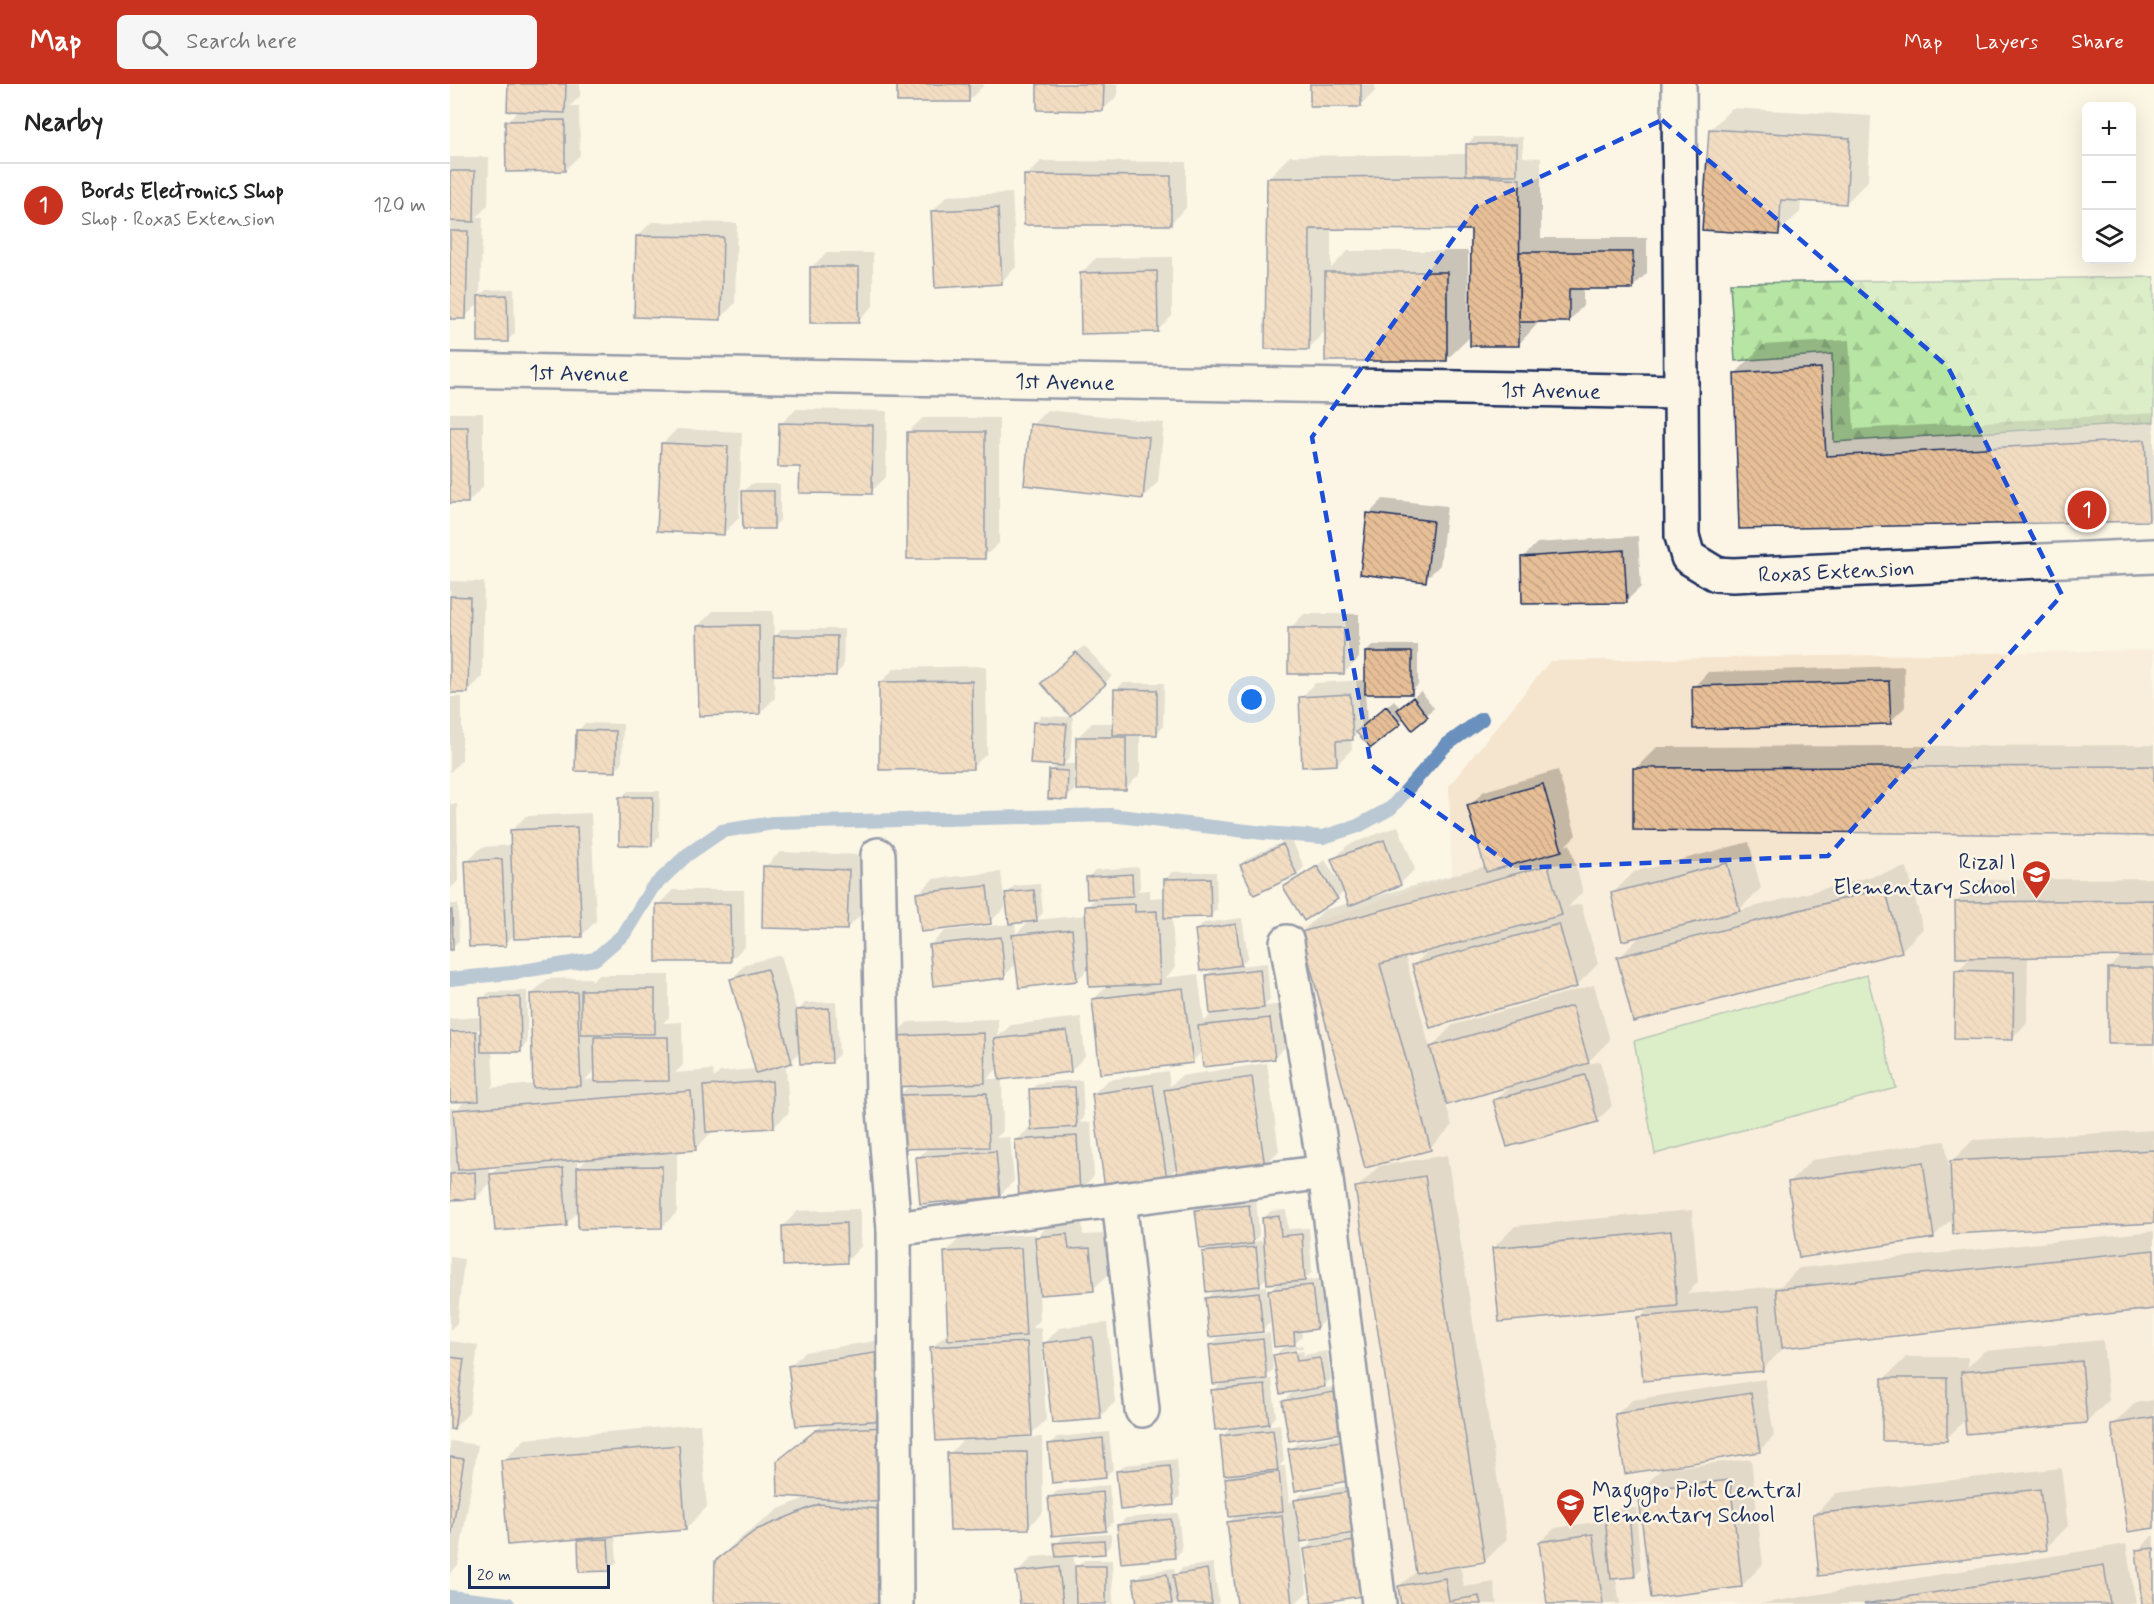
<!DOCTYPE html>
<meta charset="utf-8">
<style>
:root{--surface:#fff;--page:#f6f6f6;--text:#222;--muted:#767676;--line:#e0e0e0;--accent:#c8321e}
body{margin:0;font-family:Mynerve,sans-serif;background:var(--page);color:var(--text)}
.controls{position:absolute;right:18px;top:18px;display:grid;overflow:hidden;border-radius:9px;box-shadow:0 6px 24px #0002}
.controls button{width:54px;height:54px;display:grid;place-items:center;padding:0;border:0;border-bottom:2px solid var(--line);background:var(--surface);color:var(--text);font:30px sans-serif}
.scale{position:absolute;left:18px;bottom:15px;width:142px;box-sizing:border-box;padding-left:6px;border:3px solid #1b2f5e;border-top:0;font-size:16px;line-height:21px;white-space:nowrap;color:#1b2f5e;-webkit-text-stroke:4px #fcf5e5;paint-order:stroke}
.you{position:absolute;left:802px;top:616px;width:21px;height:21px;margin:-15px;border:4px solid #fff;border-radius:50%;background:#1a73e8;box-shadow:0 0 0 9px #1a73e833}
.badge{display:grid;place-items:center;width:39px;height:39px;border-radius:50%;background:var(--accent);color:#fff;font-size:20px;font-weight:700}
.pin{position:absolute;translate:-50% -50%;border:3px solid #fff;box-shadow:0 2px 6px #0006}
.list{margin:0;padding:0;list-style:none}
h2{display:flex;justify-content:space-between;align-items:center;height:78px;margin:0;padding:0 24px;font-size:26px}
h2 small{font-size:20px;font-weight:400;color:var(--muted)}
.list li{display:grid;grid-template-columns:39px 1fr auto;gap:18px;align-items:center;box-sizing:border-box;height:84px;padding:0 24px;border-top:2px solid var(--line)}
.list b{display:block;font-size:22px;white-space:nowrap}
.list p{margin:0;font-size:20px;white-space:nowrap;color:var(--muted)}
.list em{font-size:20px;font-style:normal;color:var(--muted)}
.icon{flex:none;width:33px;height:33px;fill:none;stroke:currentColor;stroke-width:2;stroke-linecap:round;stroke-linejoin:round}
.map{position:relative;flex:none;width:1704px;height:1520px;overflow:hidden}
header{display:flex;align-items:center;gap:36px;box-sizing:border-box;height:84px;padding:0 30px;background:var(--accent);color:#fff}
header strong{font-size:28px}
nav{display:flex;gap:33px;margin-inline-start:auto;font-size:21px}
.search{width:420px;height:54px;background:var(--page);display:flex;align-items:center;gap:15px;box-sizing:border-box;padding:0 21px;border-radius:9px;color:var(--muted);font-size:22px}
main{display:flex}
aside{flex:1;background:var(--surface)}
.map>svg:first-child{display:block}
.built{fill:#f6e5ce}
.forest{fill:url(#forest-firs);stroke:#698a80;stroke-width:1.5}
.garden{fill:#b7e5a3;stroke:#698a80;stroke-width:1.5}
.shadow{fill:#0003;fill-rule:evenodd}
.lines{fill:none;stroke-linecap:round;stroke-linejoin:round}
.stream{stroke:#6b90bd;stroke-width:14}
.building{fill:url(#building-back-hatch);stroke:#1b2f5e;stroke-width:1.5}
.minor-casing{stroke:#1b2f5e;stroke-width:38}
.minor{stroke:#fcf5e5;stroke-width:33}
.marked{fill:none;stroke:#1d4ed8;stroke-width:4.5;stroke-dasharray:12 8;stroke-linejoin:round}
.labels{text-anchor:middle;stroke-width:5;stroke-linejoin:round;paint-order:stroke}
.street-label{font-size:22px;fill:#1b2f5e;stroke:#fcf5e5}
.poi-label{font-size:22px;fill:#1b2f5e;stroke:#fcf5e5;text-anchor:end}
</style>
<header>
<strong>Map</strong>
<div class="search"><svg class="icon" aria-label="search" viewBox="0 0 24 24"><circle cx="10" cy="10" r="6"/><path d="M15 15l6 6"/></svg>Search here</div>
<nav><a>Map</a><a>Layers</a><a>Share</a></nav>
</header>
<main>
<aside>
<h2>Nearby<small></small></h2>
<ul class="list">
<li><span class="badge">1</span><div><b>Bords Electronics Shop</b><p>Shop · Roxas Extension</p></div><em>120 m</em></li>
</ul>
</aside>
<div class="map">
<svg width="1704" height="1520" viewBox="0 0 1704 1520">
<defs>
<pattern id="forest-firs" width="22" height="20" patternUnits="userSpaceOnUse" patternTransform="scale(1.5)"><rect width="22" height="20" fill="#b7e5a3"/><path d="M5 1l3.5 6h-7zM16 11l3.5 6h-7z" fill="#9dc58f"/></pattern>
<pattern id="building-back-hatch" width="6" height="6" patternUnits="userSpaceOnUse" patternTransform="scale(1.5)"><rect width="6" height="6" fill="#e7bf97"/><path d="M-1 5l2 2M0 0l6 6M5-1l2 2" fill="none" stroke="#c6a485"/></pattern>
</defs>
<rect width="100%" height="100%" fill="#fcf5e5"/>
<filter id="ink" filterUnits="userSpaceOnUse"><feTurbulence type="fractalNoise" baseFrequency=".0167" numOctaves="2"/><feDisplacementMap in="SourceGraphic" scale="12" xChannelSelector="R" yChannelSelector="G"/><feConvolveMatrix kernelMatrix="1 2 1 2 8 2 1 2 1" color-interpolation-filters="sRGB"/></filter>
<g filter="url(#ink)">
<path class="built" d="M1704 566V1520H947L834 848 1002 793 999 702 1100 577Z"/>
<path class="forest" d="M1704 193V338L1384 358 1382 270 1285 277 1280 199Z"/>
<path class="garden" d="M1417 891 1446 1004 1205 1070 1184 957Z"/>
<path class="shadow" d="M60 0H130V12L120 22H129L130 71 115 86 57 38 69 26Z
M448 0H533V2L518 17Z
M589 0H668V11L653 26Z
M862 0H925V7L910 22Z
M1282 24 1421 32 1418 97 1396 119 1351 116 1350 128 1328 149 1260 46Z
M1024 53H1073V73L1091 74V154H1197V189L1182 204H1133V222L1119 237H1090L1068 261 1022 145 881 144V184L898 167H1018L1019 254 996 276 876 246 859 264 818 94 840 72 1017 70V61Z
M0 73H39L38 121 27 133H33L30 212 36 206 64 205 65 249 58 256 29 219 15 233H0Z
M591 77 736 78V124L721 139 576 92Z
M562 109 566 183 551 198 483 127 497 112Z
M202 138 287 139 285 219 271 234 187 152Z
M376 169H423V222L408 237 361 184Z
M722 173V232L707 247 631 189 646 174Z
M1399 256 1404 345 1704 329V431L1699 436 1291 444 1285 290 1313 261Z
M346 325 437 327 436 393 421 408 351 382 331 340Z
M597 326 714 339 708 398 693 413 582 341Z
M0 329H33V403L18 418H0Z
M473 334H549V459L534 473 458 348Z
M227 345 292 348 289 434 274 449 212 360Z
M301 400H330V436L323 444 294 407Z
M933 415 997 422 990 481 975 496 919 430Z
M1188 452 1191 503 1176 517 1072 474 1087 459Z
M0 497 34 498 32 593 17 608 0 607Z
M263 527H323L324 554 332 545H394L393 583 386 590H324L325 614 310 629 248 542Z
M854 530H909V574L894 589 840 545Z
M923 561H968V601L961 608H915L917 639 944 616 950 624 971 607 984 624 962 644 955 634 921 662 909 648 901 655 902 665 887 680 851 614 865 599 916 596V568Z
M634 562 662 592 655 599 601 592Z
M536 582 537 669 522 684 430 599 445 584Z
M1454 582 1455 623 1440 638 1244 603 1258 588Z
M673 599H714L713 643 706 650H690V690L675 705 627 654 642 639H665L666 606Z
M0 613H12V676L0 688Z
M591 632 623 633 620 673 614 680H625L624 707 617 714 601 687 607 680 584 639Z
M135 639 173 640 172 679 165 686 128 647Z
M1704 661V751L1185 685 1207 663Z
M1108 686 1126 751 1115 762 1120 760 1133 808 1118 823 1131 820 1148 880 1126 902 963 882 980 865 955 872 980 964 1003 941 1144 901 1160 956 1135 981 1150 977 1162 1022 1147 1037 1045 1017 1061 1001 996 1020 1002 1042 980 1064 852 848 874 826 900 819 895 807 887 814 834 803 875 776 892 803 883 776 898 761 948 742 965 785 950 800 923 811V813L1036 782 1019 722 1034 707Z
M178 707H210L209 753 202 761 171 714Z
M0 720H7L8 797 0 805Z
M141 729 146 837 131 852 65 850 55 860 17 778 32 763 62 761 61 747 76 732Z
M841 754 854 783 847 790 804 809 791 781 798 774Z
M1299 758 1311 804 1288 827 1457 783 1473 845 1451 867 1169 874 1192 850 1162 810 1184 788Z
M330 768 413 771 412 830 397 844 315 783Z
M689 783 690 804 687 807 700 806V814L715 813V796L722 788H766L767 825 760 832 722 833 725 884 715 894 748 890 754 938 763 928 757 891 766 883 746 847 754 839 792 834 798 873 789 882 817 879 820 916 814 922 835 920 839 959 824 974 752 967 742 978 643 916 658 901 640 883 627 896 567 879 554 892 480 861 495 847 560 840 557 810 564 802 590 800 593 829 586 836 637 831V823L647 813 638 793 645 786ZM579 837 566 850 565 838Z
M551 788 555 823 540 838 468 810 483 795Z
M1704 794V959L1659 884 1673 871 1578 872 1577 939 1562 954 1507 887 1521 873 1507 818 1529 796Z
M223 806H294L295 862 280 877 208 821Z
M0 820H8L9 857 0 864Z
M331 871 347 928 355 919 386 918 389 970 382 977 350 968 341 977 321 984 336 983 339 1028 324 1043 264 1046 245 1065 227 1067V1128L212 1143 129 1127 116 1140 42 1097 26 1114 0 1115V1024H8L16 1016 0 1017V950L34 948V945L0 947V935L32 933V915L39 908 77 907V959L70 966 42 967 44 1001 40 1004 85 1000 82 910 97 895 141 894 142 897 147 891H219V933L213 939 232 938 233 981 225 989 263 986 264 994 270 988 306 985 282 895 296 880ZM144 949H151L144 956ZM146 985 147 995 135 996ZM138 1074 128 1084V1075ZM51 1081 40 1092 39 1082Z
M631 933 635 972 621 987 552 994 553 1047 546 1054 560 1053 564 1097 549 1112 468 1074 479 1063 449 1012 460 1001 443 952 458 938 548 935V953L561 941ZM549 983 551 995H537Z
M817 979 829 1067 814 1081 727 1083 716 1095 643 1010 658 996 718 987 720 1002 731 992Z
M632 996 634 1034 629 1039 641 1038 644 1092 629 1107 566 1057 581 1042 580 1006 588 999Z
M1704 1046V1137L1504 1133 1483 1153 1340 1098 1362 1076 1495 1057 1500 1091H1502L1501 1078 1523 1056Z
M997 1071 1057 1455 1035 1477 1010 1481 1014 1503 1044 1498 1047 1520H952L949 1502 967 1487 907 1104 929 1082Z
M806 1114 809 1151 803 1158 815 1156 814 1134 821 1127 836 1126 838 1145 859 1144 862 1188 853 1197 869 1195 874 1237 866 1244 851 1245 852 1252 844 1260 819 1207 829 1197 818 1192 807 1203 816 1202 820 1239 812 1246 757 1214 766 1205 754 1169 760 1163 746 1127 754 1119Z
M410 1125 411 1162 397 1177 333 1142 348 1127Z
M1242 1126 1248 1198 1237 1210 1331 1202 1349 1184 1704 1147V1224L1335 1263 1313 1285 1189 1234 1200 1223 1043 1164 1065 1142Z
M632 1136 633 1151 654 1150 658 1191 643 1205 589 1209 590 1236 582 1244H591L596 1336 581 1350 569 1351V1354L592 1353 593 1428 578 1443 499 1370 515 1354 482 1263 499 1248 495 1169 510 1154 585 1150 586 1154 602 1138Z
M0 1173 14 1175 7 1239 0 1246Z
M657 1239 665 1318 650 1333 595 1259 609 1244Z
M820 1249 823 1286 814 1295H822L826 1332 816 1342 830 1340 834 1377 829 1382H835L839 1418 845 1417 852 1410 904 1401 927 1496 855 1465 867 1454 851 1456 857 1508 845 1520H788L779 1439 787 1430 776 1394 781 1389 772 1353 782 1342 763 1307 772 1298 761 1262 768 1254Z
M445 1254 456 1514 266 1477 289 1455 329 1425 360 1412 328 1378 374 1339 339 1283 354 1268Z
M1653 1256 1659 1316 1637 1338 1516 1335 1496 1355 1434 1295 1456 1273H1518V1283L1534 1267Z
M0 1257 28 1261 19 1329 4 1344H0Z
M852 1261 854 1271 877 1267 881 1295 871 1305 891 1302 898 1340 891 1347 833 1317 844 1307 825 1272 832 1264ZM852 1264 853 1267 831 1271V1268Z
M1315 1295 1324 1352 1309 1367 1219 1381V1384L1301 1375 1313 1480 1292 1502 1190 1407 1214 1382 1167 1330 1182 1316Z
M1704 1316V1443L1663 1341 1685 1319Z
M250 1340 257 1423 235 1445 165 1450 167 1478 159 1485 129 1457 133 1453 53 1377 75 1355Z
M659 1348 663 1385 656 1392 600 1360 607 1353Z
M898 1350 897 1396 840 1366 847 1359Z
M0 1357 28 1361 8 1481 0 1489Z
M727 1375 730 1412 723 1420 667 1388 675 1381Z
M1611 1384 1618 1442 1596 1464 1364 1431 1386 1409Z
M659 1401 663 1438 656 1445 600 1414 607 1407Z
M1186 1424 1191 1485 1184 1492 1166 1494 1170 1520H1099L1090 1458 1105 1444 1157 1436V1433L1164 1425Z
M728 1429 732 1466 725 1473 669 1441 676 1434Z
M661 1450V1461L654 1468 623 1470 625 1485 634 1476H662L663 1520H571L568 1488 583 1473 607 1471 606 1460 613 1453Z
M1702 1452H1704V1520L1688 1467Z
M1676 1460 1686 1520H1308Z
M763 1479 769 1518 767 1520H688L685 1496 692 1489 724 1484 725 1491 732 1484Z"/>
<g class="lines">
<path class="stream" d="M0 895 61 889 145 875 174 850 202 804 237 771 272 747 323 739 660 731 814 749 873 753 908 742 941 724 995 662 1032 635
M0 1513 58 1520"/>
</g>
<path class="building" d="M58 0H116L115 29 57 27Z
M447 0H519V18H447Z
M587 0H654L653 27 587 26Z
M860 0H911V23H860Z
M115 36V87L56 88 55 37Z
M1259 45 1400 54 1396 120 1331 116 1329 151 1252 146Z
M1016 60H1067V91H1016Z
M0 87H25L24 138 0 137Z
M574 91 721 92V141H574Z
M1016 91 1070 95 1069 262H1020L1021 146 860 145 859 266 815 265 817 94Z
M548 124 552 200 485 204 481 127Z
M0 147H18L16 235H0Z
M186 152 273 153 271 236 184 233Z
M1069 168H1183V205H1119V238H1069Z
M360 183H409V239H360Z
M707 187 708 248 631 250 630 189Z
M875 188H997V277H875Z
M57 211 58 258H28V212Z
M1371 284 1376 372 1695 356 1699 437 1289 445 1284 289Z
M329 339 423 341 422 410 349 409 350 383H328Z
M580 340 699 353 693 415 574 401Z
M0 343H18V419H0Z
M457 348H535V475H457Z
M211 359 278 362 274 451 207 447Z
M292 407H324V445H293Z
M917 429 983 437 976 498 910 490Z
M1174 466 1177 519 1072 520 1071 473Z
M0 512 20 513 18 609H0Z
M309 541 310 630 249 632 247 542Z
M838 544H894V590H838Z
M324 552H387L386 592 323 591Z
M626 568 656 600 620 632 591 599Z
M915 568H962V610H915Z
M522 597 523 685 429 686V598Z
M1439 597 1441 640 1243 645 1242 602Z
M664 605 707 606V651H663Z
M900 610 903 656 886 657 887 681 852 683 849 613Z
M963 613 978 633 962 646 947 626Z
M936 622 951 640 921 664 906 648Z
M583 638 617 640 613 682 580 680Z
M126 646 166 647V688L125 687Z
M626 653H676V706H626Z
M1704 682V752L1183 746V684Z
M599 686 618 687 617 716 598 715Z
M1093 700 1112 767 1036 788 1017 721Z
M169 713H203L202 762 169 761Z
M127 743 132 853 64 855 60 746Z
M934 756 951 801 899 822 881 775Z
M833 760 847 791 804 811 790 781Z
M52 775 56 862 19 863 15 777Z
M1277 779 1290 827 1172 857 1161 809Z
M1098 781 1112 831 930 880 981 1066 915 1084 851 848Z
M313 782 399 786 397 846 312 844Z
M867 782 888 815 854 837 833 803Z
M682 790 683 812 637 815 636 793Z
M760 794 761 833 714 834V795Z
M537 802 541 840 471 848 466 809Z
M1435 804 1452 868 1183 938 1167 873Z
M584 806 587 837 559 840 555 809Z
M1704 816V872L1506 874 1505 818Z
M206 820H280L281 878H206Z
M685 820V828L707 827 710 900 639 903 635 822Z
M0 826H2L3 866H0Z
M786 840 791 881 750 887 745 846Z
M1109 840 1127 903 980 944 962 881Z
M622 845 627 897 569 904 562 851Z
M551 853 555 894 483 902 479 861Z
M1658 884H1704V960H1658Z
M317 885 342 979 306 989 280 895Z
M810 885 814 924 760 930 756 891Z
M1505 886 1564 888 1563 956 1504 955Z
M733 904 743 979 650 990 642 915Z
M205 905V950H131V906Z
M127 908 131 1002 83 1004 80 910Z
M70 913 71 968H31L30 914Z
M1122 922 1139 979 997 1021 980 963Z
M379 924 382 979 350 980 346 926Z
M820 934 825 975 753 983 748 942Z
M26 947 29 1017 0 1018V948Z
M617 947 621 988 549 996 544 955Z
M534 949 535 999 443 1003 442 952Z
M144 953H218L219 997 145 998Z
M1135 991 1148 1038 1057 1063 1043 1016Z
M802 993 815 1083 728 1095 714 1006Z
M322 997 324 1044 256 1048 253 1002Z
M703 1001 717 1096 655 1105 642 1010Z
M625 1003 627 1043 581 1046 579 1005Z
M241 1007 246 1066 8 1086 3 1026Z
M537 1009 539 1063 448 1065 447 1011Z
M627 1052 630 1109 569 1113 565 1056Z
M1704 1066V1139L1503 1150 1500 1077Z
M546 1067 550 1113 470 1120 466 1073Z
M1473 1078 1484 1154 1349 1174 1338 1098Z
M212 1082V1144L128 1145 127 1083Z
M113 1084 117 1142 45 1147 40 1090Z
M25 1088 26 1115 0 1116V1090Z
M975 1092 1035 1478 966 1489 905 1103Z
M799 1121 803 1160 750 1165 745 1126Z
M829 1132 831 1152 852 1150 855 1197 817 1200 812 1134Z
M396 1139 397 1179 333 1182 332 1142Z
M1221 1147 1227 1222 1049 1238 1042 1164Z
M617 1150 619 1165 640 1164 644 1207 590 1211 585 1153Z
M806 1163 810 1202 756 1208 752 1168Z
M571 1164 576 1252 498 1256 494 1168Z
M1704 1166V1225L1332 1264 1326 1205Z
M862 1201 867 1245 844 1248 845 1261 824 1263 818 1206Z
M809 1208 813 1248 759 1253 755 1214Z
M1308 1223 1313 1287 1193 1297 1187 1233Z
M642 1253 651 1335 602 1339 593 1259Z
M813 1255 817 1295 763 1300 759 1261Z
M577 1258 582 1352 486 1357 480 1263Z
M845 1267 847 1277 870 1274 875 1303 830 1310 823 1271Z
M431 1268 437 1336 346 1342 338 1282Z
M0 1273 14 1275 4 1346 0 1345Z
M1632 1277 1637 1339 1516 1350 1511 1288Z
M1432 1294H1497V1357H1432Z
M815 1301 819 1340 765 1346 761 1306Z
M884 1308 891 1349 839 1357 832 1317Z
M1301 1309 1310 1368 1175 1390 1165 1330Z
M1704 1333V1444L1678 1448 1661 1340Z
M438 1343 428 1418 328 1412 327 1377 366 1346Z
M823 1346 828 1386 774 1391 770 1352Z
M653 1354 656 1394 602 1399 598 1360Z
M891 1357 898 1397 845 1407 838 1365Z
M229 1361 236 1446 58 1461 51 1376Z
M577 1368 579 1445 500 1446 497 1369Z
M0 1373 14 1375 0 1460Z
M720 1382 724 1421 670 1426 666 1387Z
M829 1388 833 1427 779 1433 775 1394Z
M1280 1396 1292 1503 1201 1514 1188 1406Z
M1590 1405 1597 1466 1369 1492 1363 1430Z
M653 1408 656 1447 602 1452 598 1413Z
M897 1408 904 1449 851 1458 844 1416Z
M369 1420 429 1425 434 1520H264L265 1477 306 1446Z
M1179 1430 1185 1493 1161 1495 1155 1432Z
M832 1431 842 1520H787L777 1438Z
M721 1435 725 1474 671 1479 667 1441Z
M1143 1450 1153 1520H1097L1089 1458Z
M158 1455 160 1487 129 1488 128 1456Z
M654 1456 655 1470 606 1473 604 1459Z
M904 1457 912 1512 862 1520 854 1465Z
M1704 1464V1520H1692L1686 1466Z
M1654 1481 1660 1520H1414Z
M625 1482H656V1520H626Z
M609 1483 613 1520H570L566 1488Z
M757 1485 762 1520H728L723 1491Z
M717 1490 722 1520H687L683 1495Z
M995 1494 999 1517 1029 1512 1031 1520H951L948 1502Z"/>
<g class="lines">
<defs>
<g id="minor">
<path id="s1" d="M1229 0 1232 452 1238 473 1266 490 1283 491 1704 472"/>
<path id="s2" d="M0 286 1230 308"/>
<path d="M428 771 433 1013 444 1145 446 1520"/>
<path d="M837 858 875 1088 929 1520"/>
<path d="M669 1115 692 1326"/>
<path d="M444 1145 875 1088"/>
</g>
</defs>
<use href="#minor" class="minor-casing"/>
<use href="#minor" class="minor"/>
</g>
</g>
<path d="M0 0H1704V1520H0ZM1212 36 1498 283 1612 511 1378 772 1065 784 921 681 862 353 1026 123Z" fill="#fcf5e5" fill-opacity=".55" fill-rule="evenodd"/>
<path class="marked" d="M1212 36 1498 283 1612 511 1378 772 1065 784 921 681 862 353 1026 123Z"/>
<defs>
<symbol id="school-pin" viewBox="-11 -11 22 30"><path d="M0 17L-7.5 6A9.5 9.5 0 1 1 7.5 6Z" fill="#c8321e" stroke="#fcf5e5"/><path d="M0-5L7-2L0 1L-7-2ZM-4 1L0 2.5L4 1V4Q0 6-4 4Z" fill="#fff"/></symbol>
</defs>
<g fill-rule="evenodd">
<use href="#school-pin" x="1570" y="774" width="33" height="45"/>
<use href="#school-pin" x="1104" y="1402" width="33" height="45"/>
</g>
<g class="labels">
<g class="street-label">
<text dy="8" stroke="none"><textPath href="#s2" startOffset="129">1st Avenue</textPath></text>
<text dy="8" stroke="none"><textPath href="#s2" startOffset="615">1st Avenue</textPath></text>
<text dy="8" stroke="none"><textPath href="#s2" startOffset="1101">1st Avenue</textPath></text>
<text dy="8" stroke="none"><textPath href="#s1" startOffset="627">Roxas Extension</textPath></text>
</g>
<g class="poi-label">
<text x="1566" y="785">Rizal I<tspan x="1566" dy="25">Elementary School</tspan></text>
<text x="1142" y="1413" text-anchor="start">Magugpo Pilot Central<tspan x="1142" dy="25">Elementary School</tspan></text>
</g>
</g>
</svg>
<div class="controls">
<button>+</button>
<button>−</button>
<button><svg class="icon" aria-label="layers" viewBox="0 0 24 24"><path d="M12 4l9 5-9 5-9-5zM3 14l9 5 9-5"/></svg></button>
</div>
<div class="scale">20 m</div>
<div class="you"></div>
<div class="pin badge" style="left:1637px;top:426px">1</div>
</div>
</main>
